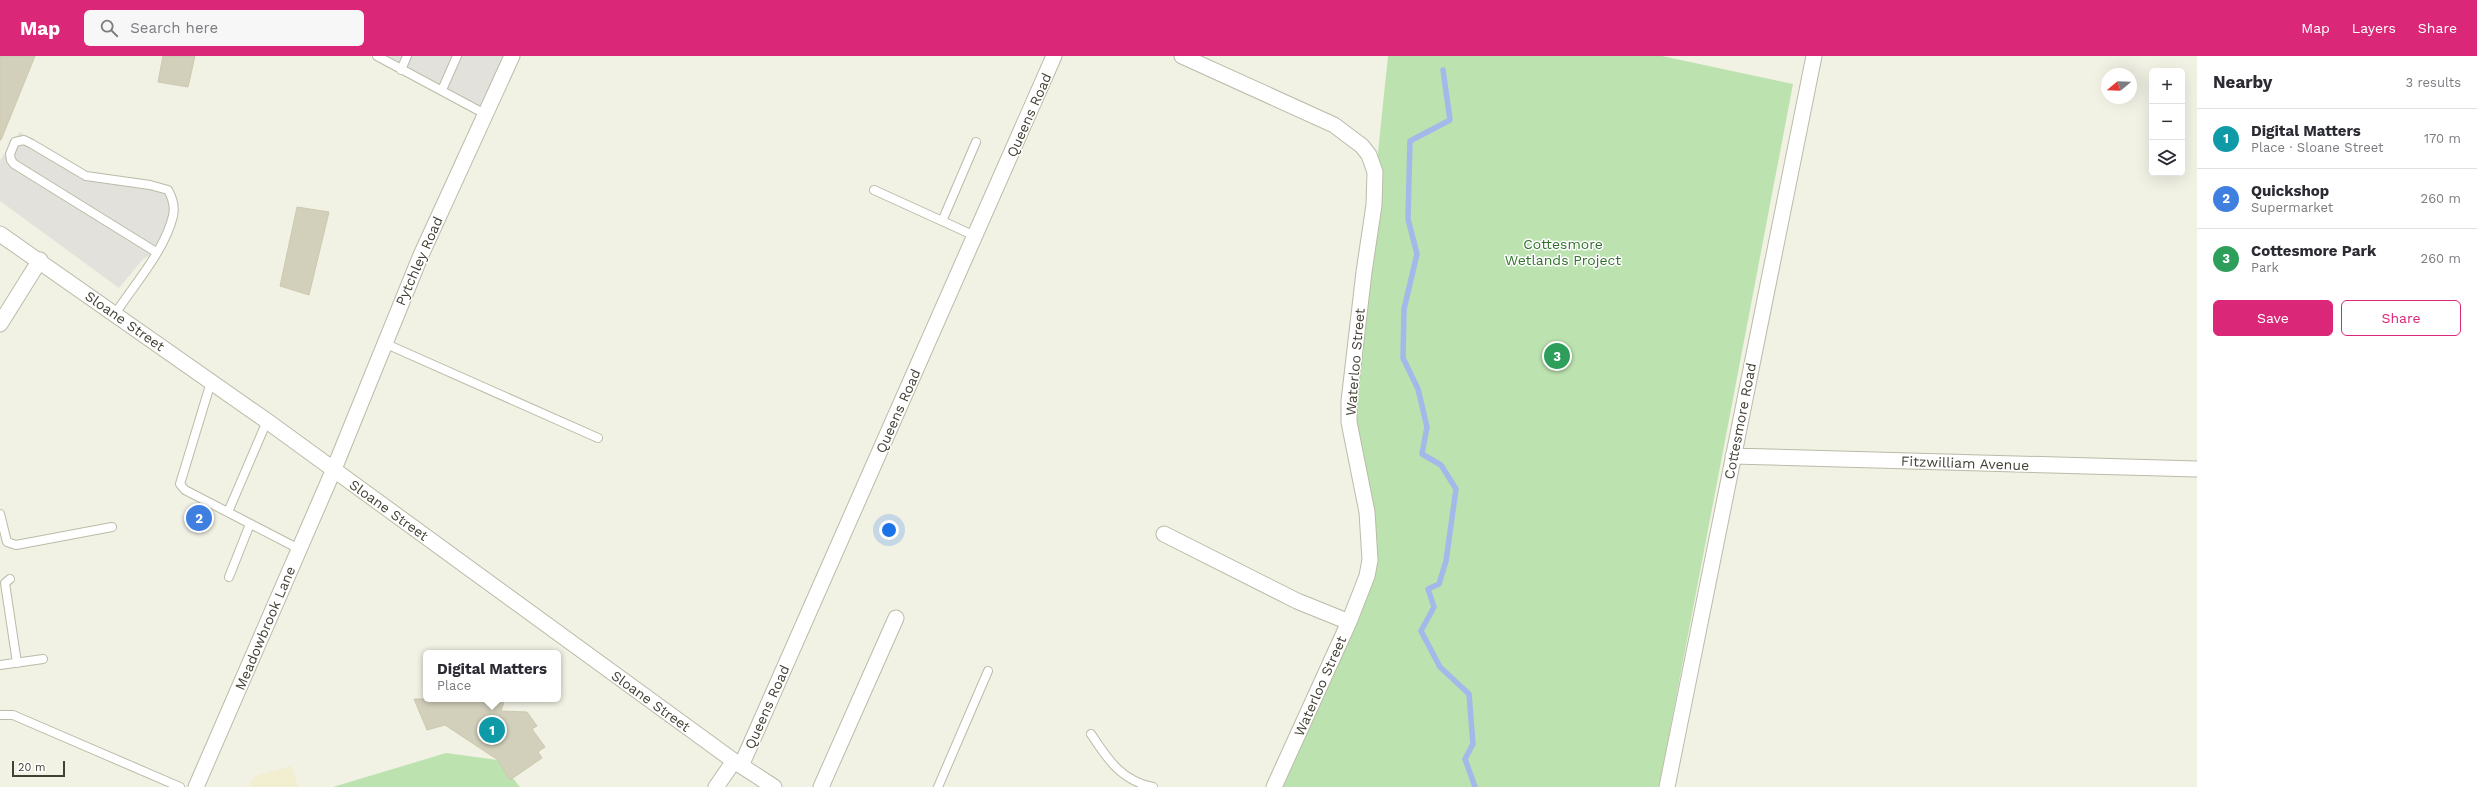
<!DOCTYPE html>
<meta charset="utf-8">
<style>
:root{--surface:#fff;--page:#f7f7f7;--text:#2b2b33;--muted:#7c7c81;--line:#e1e1e2;--accent:#db2777}
body{margin:0;font-family:"Work Sans",sans-serif;background:var(--page);color:var(--text)}
.controls{position:absolute;right:12px;top:12px;display:grid;overflow:hidden;border-radius:6px;box-shadow:0 4px 16px #0002}
.controls button{width:36px;height:36px;display:grid;place-items:center;padding:0;border:0;border-bottom:1px solid var(--line);background:var(--surface);color:var(--text);font:20px sans-serif}
.compass{position:absolute;left:2101px;top:12px;width:36px;height:36px;border-radius:50%;background:var(--surface);box-shadow:0 4px 16px #0002;rotate:251deg}
.scale{position:absolute;left:12px;bottom:10px;width:53px;box-sizing:border-box;padding-left:4px;border:2px solid #434135;border-top:0;font-size:11px;line-height:14px;white-space:nowrap;color:#434135;-webkit-text-stroke:3px #fff;paint-order:stroke}
.you{position:absolute;left:889px;top:474px;width:14px;height:14px;margin:-10px;border:3px solid #fff;border-radius:50%;background:#1a73e8;box-shadow:0 0 0 6px #1a73e833}
.badge{display:grid;place-items:center;width:26px;height:26px;border-radius:50%;background:var(--accent);color:#fff;font-size:13px;font-weight:700}
.pin{position:absolute;translate:-50% -50%;border:2px solid #fff;box-shadow:0 1px 4px #0006}
.popup{position:absolute;left:423px;top:594px;width:138px;height:52px;box-sizing:border-box;display:grid;place-content:center;border-radius:6px;background:var(--surface);filter:drop-shadow(0 1px 3px #0005);font-size:13px;white-space:nowrap;color:var(--muted)}
.popup b{font-size:15px;color:var(--text)}
.popup::after{content:'';position:absolute;left:50%;top:100%;margin-left:-8px;border:8px solid transparent;border-top-color:var(--surface)}
.list{margin:0;padding:0;list-style:none}
h2{display:flex;justify-content:space-between;align-items:center;height:52px;margin:0;padding:0 16px;font-size:17px}
h2 small{font-size:13px;font-weight:400;color:var(--muted)}
.list li{display:grid;grid-template-columns:26px 1fr auto;gap:12px;align-items:center;box-sizing:border-box;height:60px;padding:0 16px;border-top:1px solid var(--line)}
.list b{display:block;font-size:15px;white-space:nowrap}
.list p{margin:0;font-size:13px;white-space:nowrap;color:var(--muted)}
.list em{font-size:13px;font-style:normal;color:var(--muted)}
.actions{display:flex;gap:8px;padding:12px 16px}
.actions a{flex:1;padding:9px 0;border:1px solid var(--accent);border-radius:6px;text-align:center;font-size:14px;color:var(--accent)}
.actions .main{background:var(--accent);color:#fff}
.icon{flex:none;width:22px;height:22px;fill:none;stroke:currentColor;stroke-width:2;stroke-linecap:round;stroke-linejoin:round}
.map{position:relative;flex:none;width:2197px;height:731px;overflow:hidden}
header{display:flex;align-items:center;gap:24px;box-sizing:border-box;height:56px;padding:0 20px;background:var(--accent);color:#fff}
header strong{font-size:19px}
nav{display:flex;gap:22px;margin-inline-start:auto;font-size:14px}
.search{width:280px;height:36px;background:var(--page);display:flex;align-items:center;gap:10px;box-sizing:border-box;padding:0 14px;border-radius:6px;color:var(--muted);font-size:15px}
main{display:flex}
aside{flex:1;background:var(--surface)}
.map>svg:first-child{display:block}
.commercial{fill:#f2eed0}
.green{fill:#bce3af}
.parking{fill:#e2e1dc}
.lines{fill:none;stroke-linecap:round;stroke-linejoin:round}
.stream{stroke:#a4b8ea;stroke-width:5.5}
.building{fill:#d2d0bb;stroke:#ccc9ae}
.service-casing{stroke:#bbbba8;stroke-width:10}
.minor-casing{stroke:#bbbba8;stroke-width:17}
.service{stroke:#fff;stroke-width:8}
.minor{stroke:#fff;stroke-width:15}
.labels{text-anchor:middle;stroke-width:3;stroke-linejoin:round;paint-order:stroke}
.street-label{font-size:14px;fill:#434135;stroke:#fff}
.park-label{font-size:14px;fill:#31702d;stroke:#fff}
</style>
<header>
<strong>Map</strong>
<div class="search"><svg class="icon" aria-label="search" viewBox="0 0 24 24"><circle cx="10" cy="10" r="6"/><path d="M15 15l6 6"/></svg>Search here</div>
<nav><a>Map</a><a>Layers</a><a>Share</a></nav>
</header>
<main>
<div class="map">
<svg width="2197" height="731" viewBox="0 0 2197 731">
<rect width="100%" height="100%" fill="#f1f1e4"/>
<path class="commercial" d="M291 710 298 731H249L255 720Z"/>
<path class="green" d="M1388 0H1662L1793 28 1659 731H1276L1370 492 1350 365Z
M446 697 498 704 520 731H333Z"/>
<path class="parking" d="M385 0H512L485 58Z
M20 76 45 95 78 115 158 131 173 142 174 159 156 196 143 203 119 232 0 145V104Z"/>
<g class="lines">
<path class="stream" d="M1443 14 1450 64 1410 85 1408 163 1417 198 1404 253 1403 302 1418 333 1427 371 1422 398 1441 409 1456 433 1446 505 1439 528 1428 533 1434 551 1421 575 1440 611 1469 638 1473 688 1465 703 1475 731"/>
</g>
<path class="building" d="M0 0H35L1 84H0Z
M163 0H195L188 31 158 26Z
M297 151 329 156 309 239 280 230Z
M414 643H505L501 655 527 656 537 670 532 673 545 691 538 696 542 702 510 724 498 704 445 669 427 674Z"/>
<g class="lines">
<defs>
<path id="service" d="M377 0 485 58
M401 14 407 0
M442 34 457 0
M874 134 975 180
M943 163 976 86
M115 258C134 229 165 194 173 160 175 151 172 141 168 134L150 129 86 120 32 88 24 84 15 86 10 98 11 104 14 108 156 196
M384 287 598 382
M211 326 180 428 185 434 299 493
M228 456 267 365
M0 458 7 486 16 489 112 471
M229 521 250 468
M10 523 5 527 17 607
M0 609 43 603
M0 659H13L180 731
M1091 678C1108 704 1122 725 1153 731
M938 731 988 615"/>
<path id="minor" d="M1182 0 1334 69 1362 90 1369 99 1375 116 1374 149 1364 216 1349 345V366L1367 456 1370 504 1367 520 1349 566 1274 731
M0 178 267 365 734 705 774 731
M0 268 40 204
M1733 400 2197 413
M1164 478 1297 545 1349 566
M741 710 1054 0
M196 731 334 413 421 199 512 0
M716 731 734 705
M821 731 896 562
M1667 731 1814 0"/>
</defs>
<use href="#service" class="service-casing"/>
<use href="#minor" class="minor-casing"/>
<use href="#service" class="service"/>
<use href="#minor" class="minor"/>
</g>
<g class="labels">
<g class="street-label">
<text transform="translate(1029 59) rotate(-66)" y="5">Queens Road</text>
<text transform="translate(419 205) rotate(-66)" y="5">Pytchley Road</text>
<text transform="translate(125 265) rotate(35)" y="5">Sloane Street</text>
<text transform="translate(1355 306) rotate(-85)" y="5">Waterloo Street</text>
<text transform="translate(898 355) rotate(-66)" y="5">Queens Road</text>
<text transform="translate(1740 365) rotate(-79)" y="5">Cottesmore Road</text>
<text transform="translate(1965 407) rotate(2)" y="5">Fitzwilliam Avenue</text>
<text transform="translate(389 454) rotate(36)" y="5">Sloane Street</text>
<text transform="translate(265 572) rotate(-67)" y="5">Meadowbrook Lane</text>
<text transform="translate(1320 630) rotate(-66)" y="5">Waterloo Street</text>
<text transform="translate(651 645) rotate(36)" y="5">Sloane Street</text>
<text transform="translate(767 651) rotate(-66)" y="5">Queens Road</text>
</g>
<g class="park-label">
<text x="1563" y="193">Cottesmore<tspan x="1563" dy="16">Wetlands Project</tspan></text>
</g>
</g>
</svg>
<div class="controls">
<button>+</button>
<button>−</button>
<button><svg class="icon" aria-label="layers" viewBox="0 0 24 24"><path d="M12 4l9 5-9 5-9-5zM3 14l9 5 9-5"/></svg></button>
</div>
<svg class="compass" viewBox="-18 -18 36 36"><path d="M0-13l5 13h-10z" fill="#e53935"/><path d="M0 13l5-13h-10z" fill="#7c7c81"/></svg>
<div class="scale">20 m</div>
<div class="you"></div>
<div class="pin badge" style="left:492px;top:674px;background:#0f9aa8">1</div>
<div class="popup"><b>Digital Matters</b>Place</div>
<div class="pin badge" style="left:199px;top:462px;background:#3f7fe0">2</div>
<div class="pin badge" style="left:1557px;top:300px;background:#2e9e5b">3</div>
</div>
<aside>
<h2>Nearby<small>3 results</small></h2>
<ul class="list">
<li><span class="badge" style="background:#0f9aa8">1</span><div><b>Digital Matters</b><p>Place · Sloane Street</p></div><em>170 m</em></li>
<li><span class="badge" style="background:#3f7fe0">2</span><div><b>Quickshop</b><p>Supermarket</p></div><em>260 m</em></li>
<li><span class="badge" style="background:#2e9e5b">3</span><div><b>Cottesmore Park</b><p>Park</p></div><em>260 m</em></li>
</ul>
<div class="actions"><a class="main">Save</a><a>Share</a></div>
</aside>
</main>
